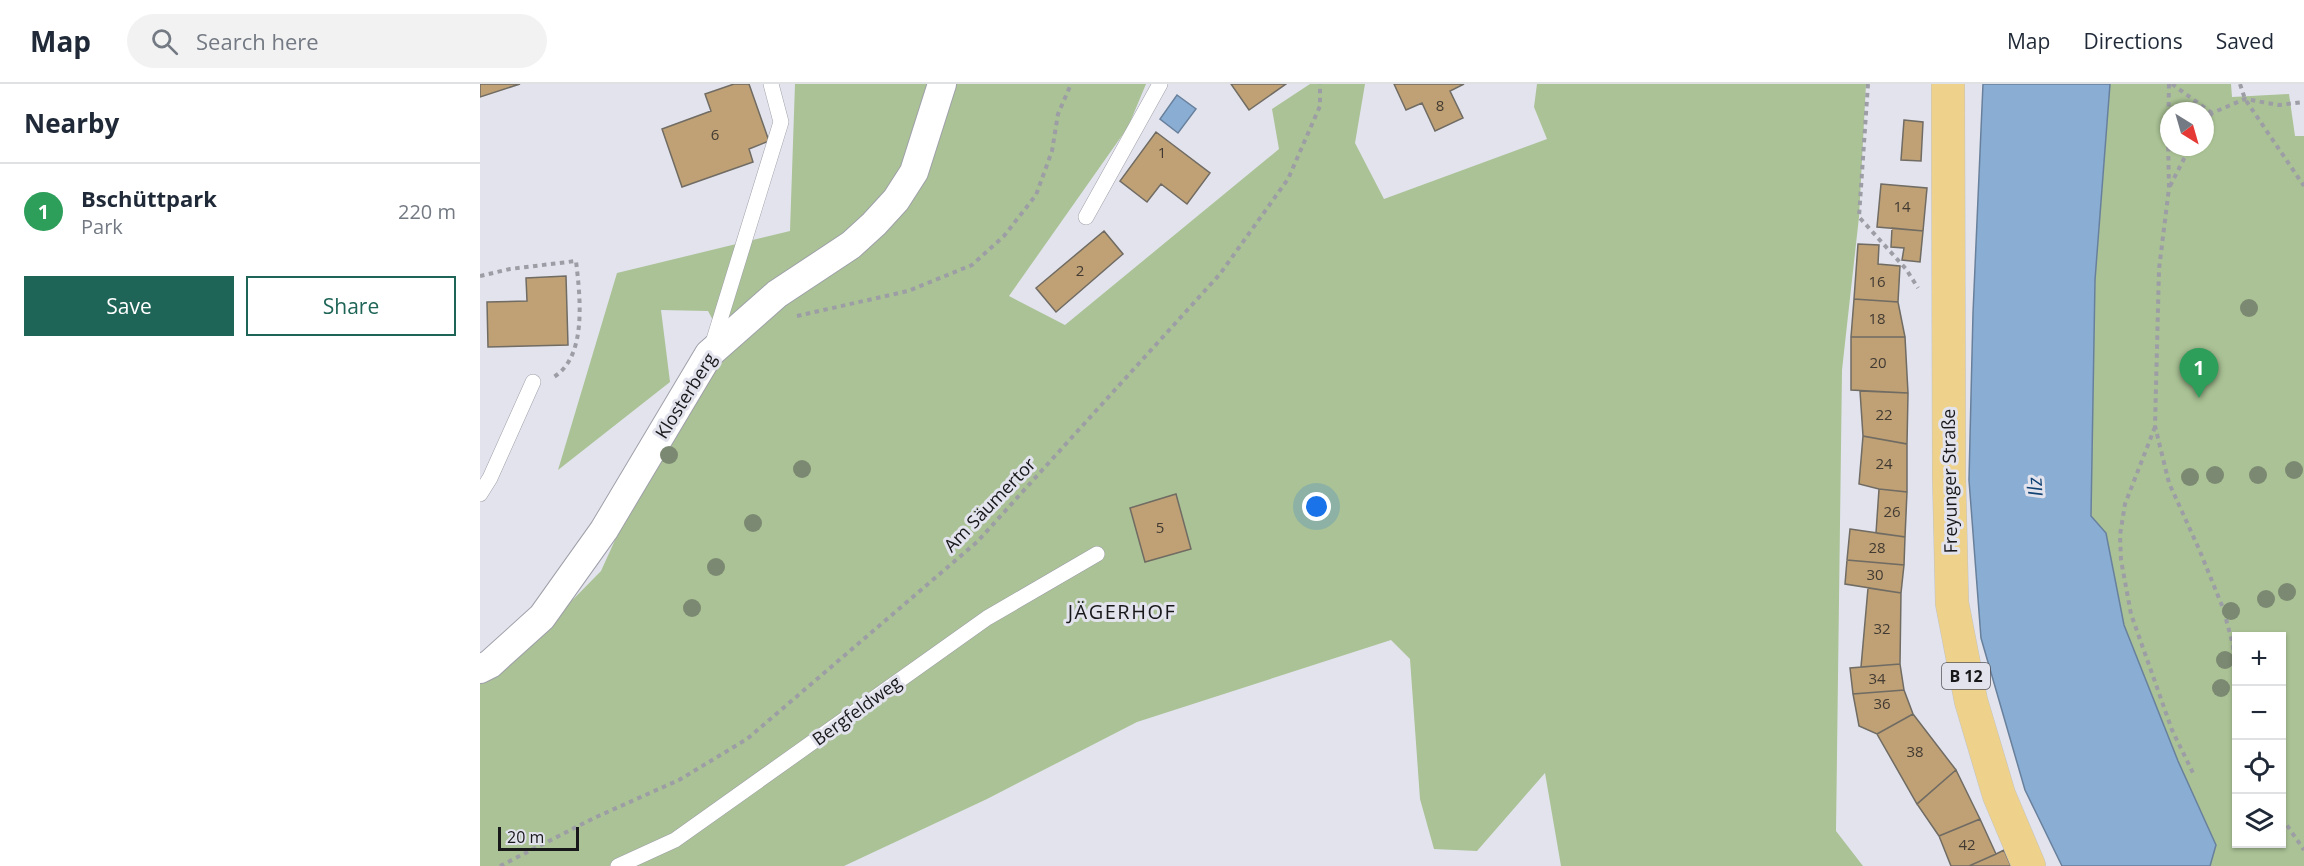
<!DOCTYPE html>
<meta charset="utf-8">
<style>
:root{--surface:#fff;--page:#f2f2f3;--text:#1f2937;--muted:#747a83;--line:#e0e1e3;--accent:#1e6457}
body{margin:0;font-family:"Open Sans",sans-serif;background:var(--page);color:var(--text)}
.controls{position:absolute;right:18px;bottom:18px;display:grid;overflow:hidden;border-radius:0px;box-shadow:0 2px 4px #0004}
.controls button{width:54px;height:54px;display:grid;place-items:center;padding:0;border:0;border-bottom:2px solid var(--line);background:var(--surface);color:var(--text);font:30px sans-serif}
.compass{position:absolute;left:1680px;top:18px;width:54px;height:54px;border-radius:50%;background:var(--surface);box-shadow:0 2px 4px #0004;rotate:143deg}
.scale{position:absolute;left:18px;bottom:15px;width:81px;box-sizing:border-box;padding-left:6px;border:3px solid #18181b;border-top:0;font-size:16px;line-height:21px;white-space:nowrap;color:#18181b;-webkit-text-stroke:4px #e2e3ed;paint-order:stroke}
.you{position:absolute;left:837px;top:423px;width:21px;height:21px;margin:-15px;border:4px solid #fff;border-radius:50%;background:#1a73e8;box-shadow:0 0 0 9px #1a73e833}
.badge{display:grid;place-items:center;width:39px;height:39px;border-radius:50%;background:var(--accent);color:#fff;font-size:20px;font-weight:700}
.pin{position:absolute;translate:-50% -50px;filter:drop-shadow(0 2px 3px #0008)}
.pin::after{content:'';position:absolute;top:32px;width:21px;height:18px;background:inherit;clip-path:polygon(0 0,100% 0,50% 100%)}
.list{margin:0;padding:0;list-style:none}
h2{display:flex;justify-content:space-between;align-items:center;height:78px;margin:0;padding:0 24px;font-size:26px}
h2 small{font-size:20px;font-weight:400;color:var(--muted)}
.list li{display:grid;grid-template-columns:39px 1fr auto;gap:18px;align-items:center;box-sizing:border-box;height:96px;padding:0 24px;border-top:2px solid var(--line)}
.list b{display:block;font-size:22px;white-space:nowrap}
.list p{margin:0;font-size:20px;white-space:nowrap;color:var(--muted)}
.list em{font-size:20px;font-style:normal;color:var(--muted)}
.actions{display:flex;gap:12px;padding:18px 24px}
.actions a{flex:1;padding:14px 0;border:2px solid var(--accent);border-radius:0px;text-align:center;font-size:21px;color:var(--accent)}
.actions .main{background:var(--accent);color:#fff}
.icon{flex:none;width:33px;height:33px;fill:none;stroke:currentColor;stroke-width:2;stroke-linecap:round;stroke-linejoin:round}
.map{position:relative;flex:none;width:1824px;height:782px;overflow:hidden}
header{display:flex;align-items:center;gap:36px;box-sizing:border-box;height:84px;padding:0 30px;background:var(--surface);border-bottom:2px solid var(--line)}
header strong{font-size:28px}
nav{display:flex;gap:33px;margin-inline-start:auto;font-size:21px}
.search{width:420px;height:54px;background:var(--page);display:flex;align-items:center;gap:15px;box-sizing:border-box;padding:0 21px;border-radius:33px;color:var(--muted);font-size:22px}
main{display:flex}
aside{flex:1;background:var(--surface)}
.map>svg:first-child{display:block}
.green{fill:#aac295;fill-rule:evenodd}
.water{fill:#8aadd4;stroke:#68809c;stroke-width:1.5}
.building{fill:#bfa175;stroke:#706b63;stroke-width:1.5}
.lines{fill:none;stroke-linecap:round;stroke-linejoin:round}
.service-casing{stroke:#9fa0a9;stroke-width:16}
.minor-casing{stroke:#9fa0a9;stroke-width:30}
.primary-casing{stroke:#c3c3c4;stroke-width:34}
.path{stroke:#9d9ea5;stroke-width:4;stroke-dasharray:4.5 4.5;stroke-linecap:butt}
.service{stroke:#fff;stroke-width:15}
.minor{stroke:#fff;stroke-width:28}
.primary{stroke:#eed28b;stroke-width:33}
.tree{fill:#7c8972}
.labels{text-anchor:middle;stroke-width:6;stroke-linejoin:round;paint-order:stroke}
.number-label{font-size:15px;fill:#423a32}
.shield{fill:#e2e3ed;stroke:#55555a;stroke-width:1.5}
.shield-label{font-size:16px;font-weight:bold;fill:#18181b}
.street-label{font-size:18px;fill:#18181b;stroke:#e2e3ed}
.water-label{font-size:20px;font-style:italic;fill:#104273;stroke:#e2e3ed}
.neighbourhood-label{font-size:20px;letter-spacing:1.5px;fill:#18181b;stroke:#e2e3ed}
</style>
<header>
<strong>Map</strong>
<div class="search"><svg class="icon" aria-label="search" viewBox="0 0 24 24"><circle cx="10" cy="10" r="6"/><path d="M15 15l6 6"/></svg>Search here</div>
<nav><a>Map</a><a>Directions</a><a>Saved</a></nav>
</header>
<main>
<aside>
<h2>Nearby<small></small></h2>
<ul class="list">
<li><span class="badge" style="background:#2e9e5b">1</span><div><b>Bschüttpark</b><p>Park</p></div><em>220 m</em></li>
</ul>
<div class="actions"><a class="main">Save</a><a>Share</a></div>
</aside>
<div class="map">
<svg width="1824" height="782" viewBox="0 0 1824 782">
<rect width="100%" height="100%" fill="#e2e3ed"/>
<path class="green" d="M315 0H666L648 43 529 212 585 241 799 65 792 25 830 0H885L875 59 904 115 1067 55 1054 23 1057 0H1386L1379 133 1362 286 1356 747 1383 782H1081L1065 689 997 767 954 765 940 715 930 575 911 556 657 638 507 715 364 782H0V595L62 547 121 487 234 238 228 227 181 226 190 298 78 386 137 189 310 147Z
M1630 0H1751L1752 13 1809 10 1815 52H1824V782H1730L1736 761 1698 677 1644 541 1626 449 1611 433 1615 196ZM1689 27H1725V63H1689ZM1756 552H1802V760H1756Z"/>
<path class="water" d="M1503 0H1630L1615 196 1611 432 1626 449 1644 541 1698 677 1736 761 1730 782H1582L1545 706 1501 554 1489 396 1493 229Z
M697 11 716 25 698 49 680 35Z"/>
<path class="building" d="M0 0H40L0 13Z
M254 0H269L289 57 269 65 273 78 202 103 182 45 231 27 225 10Z
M751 0H806L769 26Z
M914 0H984L970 7 983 34 955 47 942 19 926 26Z
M1424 36 1443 38 1441 77 1421 76Z
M676 48 730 89 707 120 681 100 667 118 640 97Z
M1401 100 1447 104 1443 147 1397 143Z
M1412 144 1443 147 1440 178 1422 176 1424 164 1411 163Z
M624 147 643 170 576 228 556 204Z
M1378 160 1399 161 1398 180 1420 182 1418 218 1374 215Z
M86 192 88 261 8 263 7 218 47 217 46 194Z
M1374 215 1418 218 1425 253H1371Z
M1371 253H1425L1428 309 1371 306Z
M1380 307 1428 309 1427 360 1383 352Z
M1383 352 1427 360V408L1399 405 1379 400Z
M1399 405 1427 408 1425 453 1396 449Z
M696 410 711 465 665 478 650 424Z
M1370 445 1425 453 1424 481 1367 476Z
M1367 476 1424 481 1421 509 1365 500Z
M1388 504 1421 509 1420 580 1381 583Z
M1420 580 1424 606 1373 610 1370 584Z
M1424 606 1433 630 1397 650 1379 642 1373 610Z
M1433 630 1476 686 1437 720 1397 650Z
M1476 686 1500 735 1459 752 1437 720Z
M1500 735 1516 770 1489 782H1471L1459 752Z
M1524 766 1531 782H1489L1516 770Z"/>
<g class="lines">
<defs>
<path id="service" d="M606 133 680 0
M232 262 301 38 291 0
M0 410 10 394 53 298
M138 782 195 756 507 534 617 470"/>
<path id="minor" d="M0 585 10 580 62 533 124 446 229 270 297 210 371 161 394 140 416 116 434 88 462 0"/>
<path id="primary" d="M1468 0 1469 392 1472 519 1491 617 1519 711 1549 782"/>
</defs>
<use href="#service" class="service-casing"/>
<use href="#minor" class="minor-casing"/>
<use href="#primary" class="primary-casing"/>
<path class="path" d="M1388 0 1379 133 1426 185 1438 204
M1689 0 1688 54 1689 104 1679 185 1675 342 1689 399 1719 465 1743 524 1753 561 1756 615
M1692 0 1732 29
M1760 0 1765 15 1824 102
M1725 39 1732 29 1765 15 1799 21 1824 18
M1690 102 1710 63
M0 192 30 185 96 177C100 212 108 274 72 294
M317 232 428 207 492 181 524 152 556 111 572 67 578 30 591 0
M1675 343 1645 420 1640 451 1641 476 1651 530 1692 646 1714 691
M1802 734 1824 766
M20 782 114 734 199 696 267 655 497 458 740 190 808 95 840 22V0"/>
<use href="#service" class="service"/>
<use href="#minor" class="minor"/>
<use href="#primary" class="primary"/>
</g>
<g class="tree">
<circle cx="1769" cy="224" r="9"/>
<circle cx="189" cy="371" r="9"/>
<circle cx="322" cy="385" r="9"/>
<circle cx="1814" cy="386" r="9"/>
<circle cx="1735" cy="391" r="9"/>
<circle cx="1778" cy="391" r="9"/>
<circle cx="1710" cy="393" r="9"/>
<circle cx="273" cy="439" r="9"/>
<circle cx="236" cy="483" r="9"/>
<circle cx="1807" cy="508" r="9"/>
<circle cx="1786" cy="515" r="9"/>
<circle cx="212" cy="524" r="9"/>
<circle cx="1751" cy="527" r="9"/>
<circle cx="1745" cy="576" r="9"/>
<circle cx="1741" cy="604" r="9"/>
</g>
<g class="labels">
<g class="number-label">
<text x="960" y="27">8</text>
<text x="235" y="56">6</text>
<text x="682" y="74">1</text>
<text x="1422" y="128">14</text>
<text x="600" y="192">2</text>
<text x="1397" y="203">16</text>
<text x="1397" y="240">18</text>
<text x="1398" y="284">20</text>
<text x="1404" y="336">22</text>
<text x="1404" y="385">24</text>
<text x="1412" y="433">26</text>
<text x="680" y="449">5</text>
<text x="1397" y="469">28</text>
<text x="1395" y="496">30</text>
<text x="1402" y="550">32</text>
<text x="1397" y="600">34</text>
<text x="1402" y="625">36</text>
<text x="1435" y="673">38</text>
<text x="1487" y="766">42</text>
</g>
<rect class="shield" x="1462" y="579" width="48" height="26" rx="4.5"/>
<g class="shield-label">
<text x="1486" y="598">B 12</text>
</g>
<g class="street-label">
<text transform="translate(206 312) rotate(-58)" y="6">Klosterberg</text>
<text transform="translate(1470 397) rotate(-91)" y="6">Freyunger Straße</text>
<text transform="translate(510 421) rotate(-46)" y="6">Am Säumertor</text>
<text transform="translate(377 627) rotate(-36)" y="6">Bergfeldweg</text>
</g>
<g class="water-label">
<text transform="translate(1555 403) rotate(-95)" y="7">Ilz</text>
</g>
<g class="neighbourhood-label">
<text x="642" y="535">JÄGERHOF</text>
</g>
</g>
</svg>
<div class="controls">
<button>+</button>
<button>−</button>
<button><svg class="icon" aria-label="locate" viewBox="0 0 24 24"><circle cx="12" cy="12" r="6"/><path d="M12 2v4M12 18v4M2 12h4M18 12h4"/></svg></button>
<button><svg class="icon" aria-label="layers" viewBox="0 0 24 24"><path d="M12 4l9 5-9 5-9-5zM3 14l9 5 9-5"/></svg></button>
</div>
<svg class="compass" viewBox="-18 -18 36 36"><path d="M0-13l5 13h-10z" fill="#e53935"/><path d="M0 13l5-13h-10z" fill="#747a83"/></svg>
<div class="scale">20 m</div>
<div class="you"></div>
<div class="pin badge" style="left:1719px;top:314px;background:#2e9e5b">1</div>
</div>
</main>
